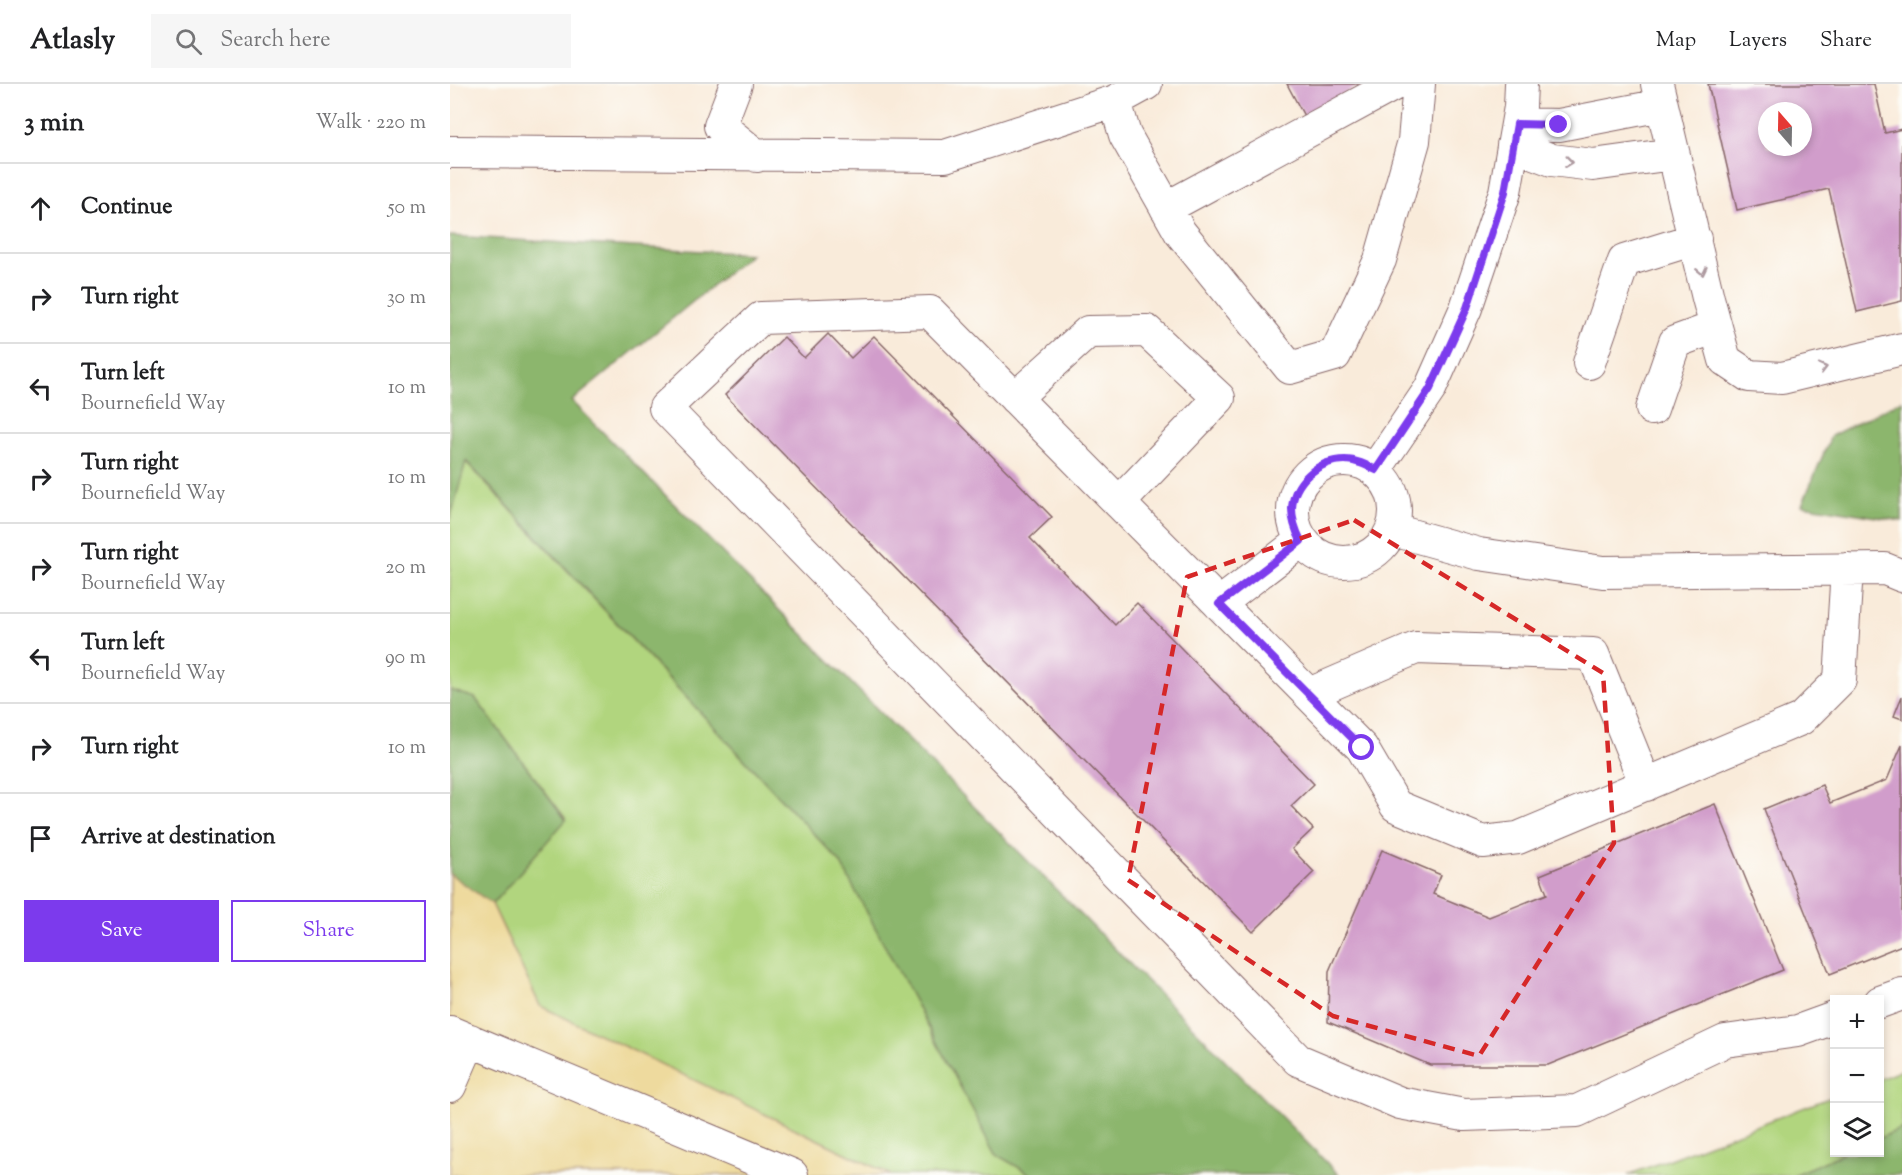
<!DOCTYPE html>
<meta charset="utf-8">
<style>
:root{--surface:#fff;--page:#f6f6f6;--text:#202124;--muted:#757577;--line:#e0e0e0;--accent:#7c3aed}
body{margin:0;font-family:"Sorts Mill Goudy",serif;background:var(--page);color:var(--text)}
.controls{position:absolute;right:18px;bottom:18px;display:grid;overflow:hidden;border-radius:0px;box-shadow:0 3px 9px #0003}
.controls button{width:54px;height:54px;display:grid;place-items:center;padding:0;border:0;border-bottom:2px solid var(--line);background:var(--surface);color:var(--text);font:30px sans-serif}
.compass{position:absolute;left:1308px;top:18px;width:54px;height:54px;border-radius:50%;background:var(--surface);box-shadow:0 3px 9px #0003;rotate:340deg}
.stop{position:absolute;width:18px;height:18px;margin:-14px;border:4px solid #7c3aed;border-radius:50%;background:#fff}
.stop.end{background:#7c3aed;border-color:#fff;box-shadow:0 2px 6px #0008}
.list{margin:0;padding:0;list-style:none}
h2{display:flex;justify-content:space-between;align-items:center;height:78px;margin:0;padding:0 24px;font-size:26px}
h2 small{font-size:20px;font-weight:400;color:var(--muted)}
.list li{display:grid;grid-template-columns:39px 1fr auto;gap:18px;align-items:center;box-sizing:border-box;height:90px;padding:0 24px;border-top:2px solid var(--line)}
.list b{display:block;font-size:22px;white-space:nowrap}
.list p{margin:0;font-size:20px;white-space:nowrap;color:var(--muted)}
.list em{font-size:20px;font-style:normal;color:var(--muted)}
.actions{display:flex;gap:12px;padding:18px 24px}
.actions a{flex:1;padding:14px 0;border:2px solid var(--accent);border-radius:0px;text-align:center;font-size:21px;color:var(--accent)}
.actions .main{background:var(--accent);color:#fff}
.icon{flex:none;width:33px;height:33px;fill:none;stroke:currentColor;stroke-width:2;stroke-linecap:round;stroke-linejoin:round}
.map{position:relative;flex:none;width:1452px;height:1091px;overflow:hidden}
header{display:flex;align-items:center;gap:36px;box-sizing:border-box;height:84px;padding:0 30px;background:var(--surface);border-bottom:2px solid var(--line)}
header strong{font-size:28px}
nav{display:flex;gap:33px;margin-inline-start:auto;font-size:21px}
.search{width:420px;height:54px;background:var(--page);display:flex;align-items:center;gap:15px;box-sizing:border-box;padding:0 21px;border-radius:0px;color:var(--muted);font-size:22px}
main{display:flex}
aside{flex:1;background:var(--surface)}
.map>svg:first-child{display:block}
.green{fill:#b1d57e;stroke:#7e7a54;stroke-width:1.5}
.forest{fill:#8cb66d;stroke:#6b6a4c;stroke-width:1.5}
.sand{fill:#eeda9e;stroke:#9c7c64;stroke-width:1.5}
.building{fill:#d19dcb;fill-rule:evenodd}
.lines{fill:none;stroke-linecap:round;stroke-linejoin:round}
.minor-casing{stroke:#876668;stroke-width:34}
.minor{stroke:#fff;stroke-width:32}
.oneway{stroke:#ae9aa0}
.route{stroke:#7c3aed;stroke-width:8}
.marked{fill:none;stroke:#d62828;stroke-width:4.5;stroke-dasharray:12 8;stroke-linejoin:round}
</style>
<header>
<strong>Atlasly</strong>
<div class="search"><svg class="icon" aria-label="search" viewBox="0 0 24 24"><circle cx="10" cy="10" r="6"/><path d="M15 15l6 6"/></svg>Search here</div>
<nav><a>Map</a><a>Layers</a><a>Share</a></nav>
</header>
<main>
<aside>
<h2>3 min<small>Walk · 220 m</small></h2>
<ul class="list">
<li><svg class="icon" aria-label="ahead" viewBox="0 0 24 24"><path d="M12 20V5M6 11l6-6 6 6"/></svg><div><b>Continue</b></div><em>50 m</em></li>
<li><svg class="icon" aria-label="right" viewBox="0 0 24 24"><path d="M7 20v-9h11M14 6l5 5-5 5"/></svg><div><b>Turn right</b></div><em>30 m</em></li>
<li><svg class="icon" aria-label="left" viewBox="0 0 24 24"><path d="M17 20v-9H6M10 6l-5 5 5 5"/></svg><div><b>Turn left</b><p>Bournefield Way</p></div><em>10 m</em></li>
<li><svg class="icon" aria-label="right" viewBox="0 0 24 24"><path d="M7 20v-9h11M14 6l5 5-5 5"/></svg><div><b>Turn right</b><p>Bournefield Way</p></div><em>10 m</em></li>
<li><svg class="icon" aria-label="right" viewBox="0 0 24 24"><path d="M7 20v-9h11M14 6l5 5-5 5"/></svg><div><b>Turn right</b><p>Bournefield Way</p></div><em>20 m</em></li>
<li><svg class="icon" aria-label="left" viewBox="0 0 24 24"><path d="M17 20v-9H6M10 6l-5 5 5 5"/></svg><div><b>Turn left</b><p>Bournefield Way</p></div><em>90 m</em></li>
<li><svg class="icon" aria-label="right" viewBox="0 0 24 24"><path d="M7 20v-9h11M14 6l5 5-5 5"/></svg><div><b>Turn right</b></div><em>10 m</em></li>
<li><svg class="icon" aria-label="arrive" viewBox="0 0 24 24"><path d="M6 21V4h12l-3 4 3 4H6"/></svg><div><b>Arrive at destination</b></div></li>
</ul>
<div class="actions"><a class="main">Save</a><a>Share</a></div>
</aside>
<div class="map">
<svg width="1452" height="1091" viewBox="0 0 1452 1091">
<rect width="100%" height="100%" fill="#fdfcf7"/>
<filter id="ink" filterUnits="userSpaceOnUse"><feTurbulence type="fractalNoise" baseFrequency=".0167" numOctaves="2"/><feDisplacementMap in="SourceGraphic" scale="12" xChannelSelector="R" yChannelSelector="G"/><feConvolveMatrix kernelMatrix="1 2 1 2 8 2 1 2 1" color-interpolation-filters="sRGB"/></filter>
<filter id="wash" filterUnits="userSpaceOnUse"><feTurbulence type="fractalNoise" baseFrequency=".008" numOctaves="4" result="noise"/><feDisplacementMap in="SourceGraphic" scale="24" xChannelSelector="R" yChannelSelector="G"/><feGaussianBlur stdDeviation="1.35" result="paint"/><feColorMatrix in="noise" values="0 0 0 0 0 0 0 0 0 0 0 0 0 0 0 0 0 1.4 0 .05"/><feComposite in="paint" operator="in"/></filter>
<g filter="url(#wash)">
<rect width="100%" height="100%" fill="#f9ebda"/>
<path class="green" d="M15 377 390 778 547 1071 582 1091H441L90 922 42 820 116 735 25 614 0 606V436Z
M1452 986V1044L1430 1054V995Z
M1384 1012V1068L1395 1069 1343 1091H1178Z"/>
<path class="forest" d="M0 152 301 170 122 317 889 1091H582L547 1071 390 778 16 377 0 436Z
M1452 316V437L1352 421 1381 352Z
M0 606 25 614 116 736 42 820 0 790Z
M1452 1044V1091H1343L1395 1069 1430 1068V1054Z"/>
<path class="sand" d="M0 790 42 820 90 922 441 1091H0Z"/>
<g id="blocks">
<path class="building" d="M837 0H912L854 32Z
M1258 0H1424L1435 49 1452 45V217L1407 228 1379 105 1287 126ZM1317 27H1353V63H1317Z
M378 250 401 274 424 252 602 433 580 454 665 541 687 519 864 700 841 722 863 745 842 765 864 788 803 848 275 311 334 253 354 274Z
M1452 612V635L1444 632Z
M1452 661V861L1380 890 1314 725 1372 701 1380 719 1437 696Z
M1265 720 1333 886 1098 981H980L878 938 879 887 932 766 991 791 983 810 1039 833 1097 810 1090 791Z"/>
</g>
</g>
<g filter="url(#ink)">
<use href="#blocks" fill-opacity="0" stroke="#876668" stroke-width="1.5"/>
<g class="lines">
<defs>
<path id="minor" d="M286 0 270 42 307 72
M1207 0 1258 214 1275 276 1299 292 1332 294 1452 265
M665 17 675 51 730 148 840 284 885 271 930 176 964 57 969 0
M1067 40 1109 41 1212 21
M1063 61 1102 76 1143 81 1223 70
M0 68 495 72 665 17 696 0
M716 124 945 0
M1139 279 1174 177 1245 155
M565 314 638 248 697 247 769 314 669 419
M1202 325 1225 258 1266 243
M843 427a51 51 0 1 1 102 0a51 51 0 1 1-102 0Z
M925 386 980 305 1016 224 1055 108 1070 23 1071 0
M943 446 1029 470 1153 488 1435 485 1452 492
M769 520 851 457
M859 610 966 564 1143 570 1196 701
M1430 918 1452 910
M1384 934 1348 947 1275 957 1127 1027 1014 1031 950 1019 848 976 215 324 311 234 480 228 912 664 946 722 1033 758 1068 754 1351 635 1390 596 1397 485
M0 948 342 1091
M0 1002 20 956"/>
</defs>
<use href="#minor" class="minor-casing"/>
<use href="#minor" class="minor"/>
</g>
<defs><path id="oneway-chevron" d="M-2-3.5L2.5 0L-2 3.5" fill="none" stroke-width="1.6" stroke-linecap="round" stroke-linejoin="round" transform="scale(1.5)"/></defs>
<g class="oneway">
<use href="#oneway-chevron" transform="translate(1119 78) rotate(7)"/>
<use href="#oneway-chevron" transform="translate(1252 187) rotate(78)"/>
<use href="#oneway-chevron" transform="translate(1373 284) rotate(-14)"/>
</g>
</g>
<g class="lines" filter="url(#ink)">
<path class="route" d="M912 664 769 520 851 457C846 447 842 437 842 425 843 398 868 376 895 376 906 376 916 381 926 386L980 305 1017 224 1055 108 1067 40 1109 41"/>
</g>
<path class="marked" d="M904 436 1153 589 1164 759 1029 972 883 932 678 796 737 493Z"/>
</svg>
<div class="controls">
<button>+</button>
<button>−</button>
<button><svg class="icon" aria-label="layers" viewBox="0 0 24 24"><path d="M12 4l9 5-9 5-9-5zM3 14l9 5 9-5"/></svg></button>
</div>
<svg class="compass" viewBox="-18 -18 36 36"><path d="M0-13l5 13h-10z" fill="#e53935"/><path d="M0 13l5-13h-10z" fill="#757577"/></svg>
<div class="stop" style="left:912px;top:664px"></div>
<div class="stop end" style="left:1109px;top:41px"></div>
</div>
</main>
